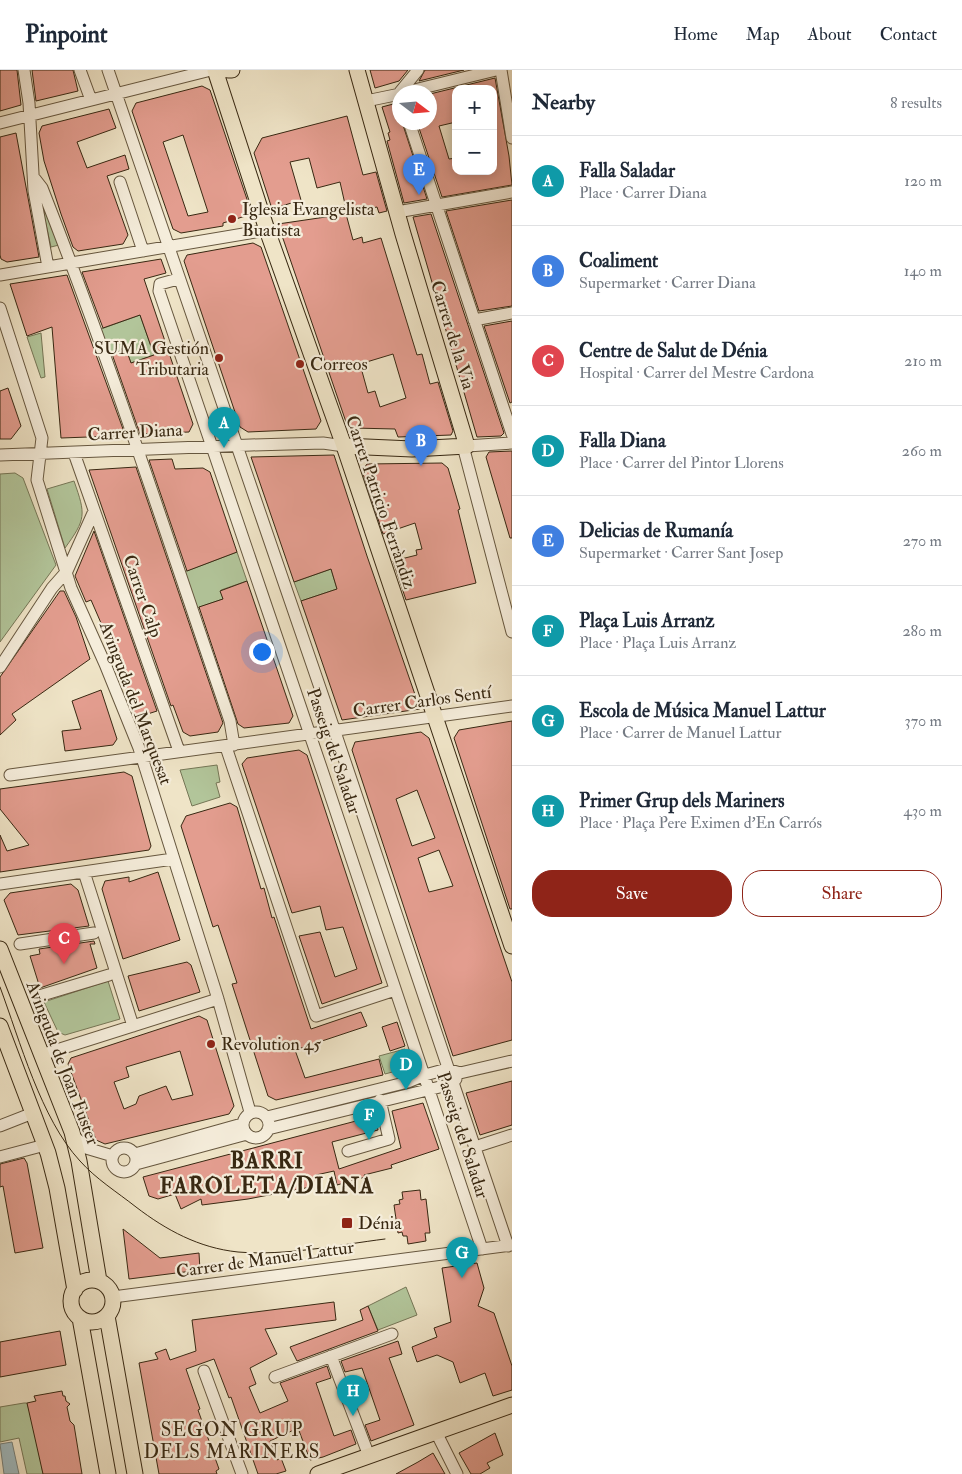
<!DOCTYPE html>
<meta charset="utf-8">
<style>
:root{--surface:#fff;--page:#f2f2f3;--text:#1f2937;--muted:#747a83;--line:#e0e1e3;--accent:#8f2418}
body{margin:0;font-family:"IM FELL Double Pica",serif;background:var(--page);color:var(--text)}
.controls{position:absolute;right:15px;top:15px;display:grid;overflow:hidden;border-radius:10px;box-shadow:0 2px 12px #0003}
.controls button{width:45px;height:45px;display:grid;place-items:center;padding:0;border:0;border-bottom:1px solid var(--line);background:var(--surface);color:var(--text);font:25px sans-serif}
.compass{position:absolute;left:392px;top:15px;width:45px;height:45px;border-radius:50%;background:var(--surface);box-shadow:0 2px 12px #0003;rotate:106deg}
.you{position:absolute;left:261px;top:581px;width:18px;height:18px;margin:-12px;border:4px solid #fff;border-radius:50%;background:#1a73e8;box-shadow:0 0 0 8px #1a73e833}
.badge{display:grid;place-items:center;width:32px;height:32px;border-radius:50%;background:var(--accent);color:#fff;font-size:16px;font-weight:700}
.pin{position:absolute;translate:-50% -41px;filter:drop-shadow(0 1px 2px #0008)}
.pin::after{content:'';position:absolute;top:26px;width:18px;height:15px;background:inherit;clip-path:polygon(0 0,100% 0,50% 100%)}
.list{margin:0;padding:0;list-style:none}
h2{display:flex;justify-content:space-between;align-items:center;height:65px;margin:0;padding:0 20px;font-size:21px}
h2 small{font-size:16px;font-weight:400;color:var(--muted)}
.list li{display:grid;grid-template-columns:32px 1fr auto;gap:15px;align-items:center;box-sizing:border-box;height:90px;padding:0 20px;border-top:1px solid var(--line)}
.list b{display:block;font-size:19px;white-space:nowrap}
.list p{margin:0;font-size:16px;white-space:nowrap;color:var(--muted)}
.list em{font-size:16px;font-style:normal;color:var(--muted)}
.actions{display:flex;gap:10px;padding:15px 20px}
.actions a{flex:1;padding:11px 0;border:1px solid var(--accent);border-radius:20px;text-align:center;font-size:18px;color:var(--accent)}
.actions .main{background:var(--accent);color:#fff}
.map{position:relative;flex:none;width:512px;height:1404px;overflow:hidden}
header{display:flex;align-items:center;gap:30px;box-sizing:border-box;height:70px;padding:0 25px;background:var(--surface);border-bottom:1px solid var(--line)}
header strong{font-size:24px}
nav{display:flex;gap:28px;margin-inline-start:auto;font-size:18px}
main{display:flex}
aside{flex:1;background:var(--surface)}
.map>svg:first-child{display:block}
.green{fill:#b2c59a;stroke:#757656}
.water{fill:#a0bbc1;stroke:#76807b}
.building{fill:#e39d8f;stroke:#382812;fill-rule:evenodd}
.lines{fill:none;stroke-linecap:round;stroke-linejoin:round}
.minor-casing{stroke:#66573f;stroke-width:13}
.major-casing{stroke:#382812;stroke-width:17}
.minor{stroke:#f5eddb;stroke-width:11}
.major{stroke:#efe4c7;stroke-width:15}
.tram{stroke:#382812;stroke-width:1}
.poi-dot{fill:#8f2418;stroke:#f5eddb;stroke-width:2}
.labels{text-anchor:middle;stroke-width:4.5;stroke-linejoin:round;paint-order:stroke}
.poi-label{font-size:18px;fill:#382812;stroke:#f5eddb;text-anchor:start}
.street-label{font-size:18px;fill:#382812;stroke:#f5eddb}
.neighbourhood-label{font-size:19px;letter-spacing:1px;fill:#382812;stroke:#f5eddb}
.district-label{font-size:22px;font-weight:bold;letter-spacing:1px;fill:#382812;stroke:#f5eddb}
</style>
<header>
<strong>Pinpoint</strong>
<nav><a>Home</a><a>Map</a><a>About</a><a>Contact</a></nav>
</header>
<main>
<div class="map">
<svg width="512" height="1404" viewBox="0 0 512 1404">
<rect width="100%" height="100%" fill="#efe4c7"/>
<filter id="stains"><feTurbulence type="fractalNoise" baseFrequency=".004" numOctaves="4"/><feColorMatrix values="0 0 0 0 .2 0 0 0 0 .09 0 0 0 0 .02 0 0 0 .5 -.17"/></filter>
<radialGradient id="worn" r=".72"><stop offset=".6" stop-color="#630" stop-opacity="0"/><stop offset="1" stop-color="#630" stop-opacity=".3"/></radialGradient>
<path class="green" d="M39 122 59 175 51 177Z
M140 245 154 285 131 293 126 279 110 285 101 259Z
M41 263 45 307 41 308 27 267Z
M15 403 23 408 56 495 0 572V404Z
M74 411C86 445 86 449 65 478L47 419Z
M237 482 247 511 221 520 223 529 197 538 184 502Z
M331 499 337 519 301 531 294 512Z
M217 695 220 712 216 713 220 727 192 736 180 700Z
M108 911 120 949 65 965 58 962 44 932Z
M405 979 411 997 385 1004 379 986Z
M406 1217 417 1245 378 1260 368 1236Z
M24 1333H27L46 1397 42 1398 43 1404H27L19 1368 0 1372V1337Z"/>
<path class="water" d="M12 1372 19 1404H4L0 1374Z"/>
<path class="building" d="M0 0H17L21 35 0 41Z
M32 0H73L78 21 36 31Z
M370 0H408L399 11 375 18Z
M425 0H464L419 11Z
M495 8 509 86 512 115 442 127 417 52H430V24ZM456 19H493V101H456V88L449 89 439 56 456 52Z
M202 16 210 20 252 144 223 153V156L181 163 173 159 132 41 136 33ZM183 65 208 142 188 146 163 72Z
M397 33 400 52H402L427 129 404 133 387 71 390 70 388 63 390 62 382 37Z
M109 39 116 58 77 72 87 98 125 85 129 99 107 106 128 165 123 174 78 181 73 177 61 144 44 91 39 63 42 56Z
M347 46 363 105 376 102 387 141 379 143 377 137 347 143 340 112 317 118 309 88 290 92 301 130 272 139 254 83 262 68Z
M16 63 39 187 7 192 1 189 0 185V67Z
M512 130V236L479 241 446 141Z
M346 144 353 170 362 167 363 173 381 168 417 285 422 284 430 314 438 312 453 361 451 365 398 367 395 359 353 358 346 352 278 154ZM393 284 406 328 380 337 375 321 368 323 360 294Z
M431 144 504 363 501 366 477 367 413 147Z
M253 173 261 177 321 351 316 359 248 362 240 357 184 191 187 185Z
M161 189 166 203 144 209 193 354 189 362 140 364 112 284 126 279 131 293 154 285 140 245 103 258 82 202Z
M67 205 123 359 116 366 61 368 52 257 27 266 10 214Z
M512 251V332L510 333 484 256Z
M8 318 21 356 11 369H0V321Z
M512 381V468H510L486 387 489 382Z
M334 385 367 486 420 639 342 650 301 531 337 519 331 499 294 512 251 387Z
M172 389 175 399 203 398 210 402 237 482 187 501 149 390Z
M442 393 448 398 460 439 458 440 476 513 406 530 393 491 417 485 416 480 422 479 415 453 383 464 362 401 367 394Z
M136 397 223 653 218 662 190 666 183 662 173 635 171 636 89 400Z
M94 461 157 641 135 648 123 610 109 582 101 553 91 530 86 532 75 506Z
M247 511 293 646 289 653 244 658 238 654 199 537 223 529 220 521Z
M60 521H64L76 547 90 589 12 644 16 650 0 665V607Z
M101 620 117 669 113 675 65 681 62 661 81 659 72 631Z
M512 651V839H510L454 668 459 660Z
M421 662 429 668 512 912V970L453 986 352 680 355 672ZM417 720 435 768 412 776 396 729ZM439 780 453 816 429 822 418 788Z
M299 680 307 685 382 913 322 934 299 866 320 862 335 907 357 899 343 857 326 860 320 836 292 843 242 694 247 688Z
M124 702 132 706 151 776 149 780 0 802V765L7 781 29 775 0 739V719Z
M230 733 237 737 261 819 264 818 272 848 274 847 311 959 361 942 367 956 295 980 305 1008 379 989 383 1005 276 1030 268 1026 232 914 237 913 218 855 213 857 181 756 186 746Z
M158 802 180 870 123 889 102 819 105 811 129 807V812Z
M71 814 78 820 89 856 18 865 4 830 10 823Z
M94 871 95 874H90L97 898 40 918 30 886 40 884 39 879Z
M187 892 191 895 200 922 139 941 128 906Z
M199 946 207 950 234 1036 229 1044 105 1074 96 1070 68 994 71 988ZM180 981 193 1025 172 1030 166 1016 139 1026 136 1034 124 1039 114 1012 129 1007 126 997Z
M397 952 405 976 390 981 382 957Z
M512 1011V1055L480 1065 466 1023Z
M423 1033 439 1079 391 1095 392 1098 364 1105 365 1107 337 1115 334 1101 316 1105 318 1112 316 1116 248 1129 202 1135 201 1129 181 1139 175 1124 158 1129 149 1126 143 1107 375 1046 378 1060 332 1072 339 1099 401 1078 392 1041Z
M24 1088 27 1093 43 1178 15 1183 3 1116 0 1117V1094Z
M420 1120 421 1130 426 1129 430 1163H425L426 1171 408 1174 407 1166H403L402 1162 398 1163 394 1135 400 1134 399 1130 403 1129 402 1122Z
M123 1159 160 1188 199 1183 200 1200 129 1209Z
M477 1193 484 1218 478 1236 494 1243 512 1296V1320L493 1326 485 1303 460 1313 453 1292 437 1285 417 1292 412 1277 437 1267 434 1258 451 1252 442 1198Z
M334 1232 336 1250 265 1259 277 1284 250 1298 256 1314 249 1317 260 1343 288 1331 280 1313 327 1296 331 1308 316 1313 334 1366 351 1360 356 1374 323 1387 310 1390 298 1358 270 1371 277 1390 281 1388 286 1401 276 1404H258L231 1327 229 1328 214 1289 186 1299 200 1339 198 1340 219 1399 216 1401 217 1404H159L139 1293 158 1289 155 1283 166 1279 170 1290 196 1281 192 1250Z
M368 1236 378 1261 297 1291 290 1277 363 1250 360 1240Z
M60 1261 66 1295 0 1307V1272Z
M398 1271 402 1284 389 1288 414 1355 371 1371 365 1355 380 1350 362 1298 345 1302 341 1291Z
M62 1321 63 1326H65L66 1331 70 1334 67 1337 70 1351 74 1355 82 1404H43L27 1333 36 1331 34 1326Z
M495 1363 503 1385 487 1393 490 1398 480 1404H471L459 1383Z
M433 1383 445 1404H396L418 1392Z"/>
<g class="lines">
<defs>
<path id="minor" d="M24 0 29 33 34 121 48 197
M80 0 91 30
M108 0 328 641 508 1176
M501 0 512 68
M400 22 418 0
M406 22 496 0
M366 31 400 24
M409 52 512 364
M0 53 211 0
M35 109 42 118C111 293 169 473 230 651L234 675
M120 112 143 181
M397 142 512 122
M0 205 267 160
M178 209 160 214 159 221 323 703 482 1179
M0 238 42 368 37 410 71 518 105 594 139 678 218 929 250 1042
M474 250 512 243
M463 376 512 562
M467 376 512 373
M74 383 179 681
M0 385 251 375 323 373 344 376
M0 597 52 518 67 501 94 441
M226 677 316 946 395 920
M10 705 512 636
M84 802 133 956
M0 814 173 789
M20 874 94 863
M39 926 109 905
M41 985 218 929
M243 1055a13 13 0 1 1 26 0a13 13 0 1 1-26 0Z
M267 1047 408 1012 425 1005 447 999 460 1003 512 991
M0 1056 33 1043
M268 1059 452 1014 456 1009
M74 1066 86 1078 113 1086
M481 1075 512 1065
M112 1090a12 12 0 1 1 24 0a12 12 0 1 1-24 0Z
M348 1081 389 1069 380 1030
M135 1084 242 1054
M0 1087 45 1075
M136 1094 247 1064
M113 1227 512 1175
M331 1286 369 1386
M204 1301 242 1404
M275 1307 392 1264
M436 1362 457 1404"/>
<path id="major" d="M215 0 267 160 344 376 512 876
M228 0H232
M344 376 412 379 467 376 403 164 357 0
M0 879 72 1062 79 1091 99 1211
M0 956 48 1083 57 1118 75 1220
M71 1231a21 21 0 1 1 42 0a21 21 0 1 1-42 0Z
M107 1246 135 1404
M80 1248 108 1404
M318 1404 512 1335"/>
</defs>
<use href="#minor" class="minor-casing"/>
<use href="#major" class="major-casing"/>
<use href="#minor" class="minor"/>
<use href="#major" class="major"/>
<path class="tram" d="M0 917C20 971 41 1049 80 1091 96 1109 117 1122 136 1137 166 1160 199 1178 238 1182 287 1186 337 1175 385 1169"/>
</g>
<g class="poi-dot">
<circle cx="232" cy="149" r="5"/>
<circle cx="219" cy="288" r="5"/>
<circle cx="300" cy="294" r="5"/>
<circle cx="211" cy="974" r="5"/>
<rect x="341" y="1147" width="12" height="12" rx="2.5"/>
</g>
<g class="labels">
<g class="poi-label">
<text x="242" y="145">Iglesia Evangelista<tspan x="242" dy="21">Buatista</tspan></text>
<text x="209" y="284" text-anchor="end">SUMA Gestión<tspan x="209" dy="21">Tributaria</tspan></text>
<text x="310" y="300">Correos</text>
<text x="221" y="980">Revolution 45</text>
<text x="358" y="1159">Dénia</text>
</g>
<g class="street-label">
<text transform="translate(453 265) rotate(73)" y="6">Carrer de la Via</text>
<text transform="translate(135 362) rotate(-3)" y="6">Carrer Diana</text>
<text transform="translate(381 432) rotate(71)" y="6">Carrer Patricio Ferràndiz</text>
<text transform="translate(143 526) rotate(71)" y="6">Carrer Calp</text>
<text transform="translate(422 631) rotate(-8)" y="6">Carrer Carlos Sentí</text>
<text transform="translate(136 633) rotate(69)" y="6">Avinguda del Marquesat</text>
<text transform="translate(334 681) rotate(71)" y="6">Passeig del Saladar</text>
<text transform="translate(63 993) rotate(69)" y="6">Avinguda de Joan Fuster</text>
<text transform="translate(463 1065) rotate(72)" y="6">Passeig del Saladar</text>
<text transform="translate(265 1189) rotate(-8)" y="6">Carrer de Manuel Lattur</text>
</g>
<g class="neighbourhood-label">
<text x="232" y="1366">SEGON GRUP<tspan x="232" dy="22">DELS MARINERS</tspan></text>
</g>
<g class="district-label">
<text x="267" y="1098">BARRI<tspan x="267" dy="25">FAROLETA/DIANA</tspan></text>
</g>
</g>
<rect width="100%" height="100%" filter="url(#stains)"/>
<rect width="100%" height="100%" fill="url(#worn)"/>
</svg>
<div class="controls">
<button>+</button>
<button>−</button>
</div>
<svg class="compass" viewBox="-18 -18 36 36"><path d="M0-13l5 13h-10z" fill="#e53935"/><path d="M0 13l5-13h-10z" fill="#747a83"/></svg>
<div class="you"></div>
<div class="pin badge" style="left:224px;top:378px;background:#0f9aa8">A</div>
<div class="pin badge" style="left:421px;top:396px;background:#3f7fe0">B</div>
<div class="pin badge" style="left:64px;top:894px;background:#e0444e">C</div>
<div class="pin badge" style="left:406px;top:1020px;background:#0f9aa8">D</div>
<div class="pin badge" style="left:419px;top:125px;background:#3f7fe0">E</div>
<div class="pin badge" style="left:369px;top:1070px;background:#0f9aa8">F</div>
<div class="pin badge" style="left:462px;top:1208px;background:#0f9aa8">G</div>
<div class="pin badge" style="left:353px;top:1346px;background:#0f9aa8">H</div>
</div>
<aside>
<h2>Nearby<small>8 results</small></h2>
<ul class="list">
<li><span class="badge" style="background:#0f9aa8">A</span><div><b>Falla Saladar</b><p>Place · Carrer Diana</p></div><em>120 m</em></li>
<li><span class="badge" style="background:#3f7fe0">B</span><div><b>Coaliment</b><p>Supermarket · Carrer Diana</p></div><em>140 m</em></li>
<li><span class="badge" style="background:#e0444e">C</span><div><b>Centre de Salut de Dénia</b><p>Hospital · Carrer del Mestre Cardona</p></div><em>210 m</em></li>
<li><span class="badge" style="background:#0f9aa8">D</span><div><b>Falla Diana</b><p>Place · Carrer del Pintor Llorens</p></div><em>260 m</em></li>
<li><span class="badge" style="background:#3f7fe0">E</span><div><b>Delicias de Rumanía</b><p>Supermarket · Carrer Sant Josep</p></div><em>270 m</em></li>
<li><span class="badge" style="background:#0f9aa8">F</span><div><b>Plaça Luis Arranz</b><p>Place · Plaça Luis Arranz</p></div><em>280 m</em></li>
<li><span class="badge" style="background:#0f9aa8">G</span><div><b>Escola de Música Manuel Lattur</b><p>Place · Carrer de Manuel Lattur</p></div><em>370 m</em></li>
<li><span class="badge" style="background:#0f9aa8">H</span><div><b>Primer Grup dels Mariners</b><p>Place · Plaça Pere Eximen d'En Carrós</p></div><em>430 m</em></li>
</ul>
<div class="actions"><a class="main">Save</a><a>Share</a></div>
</aside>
</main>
